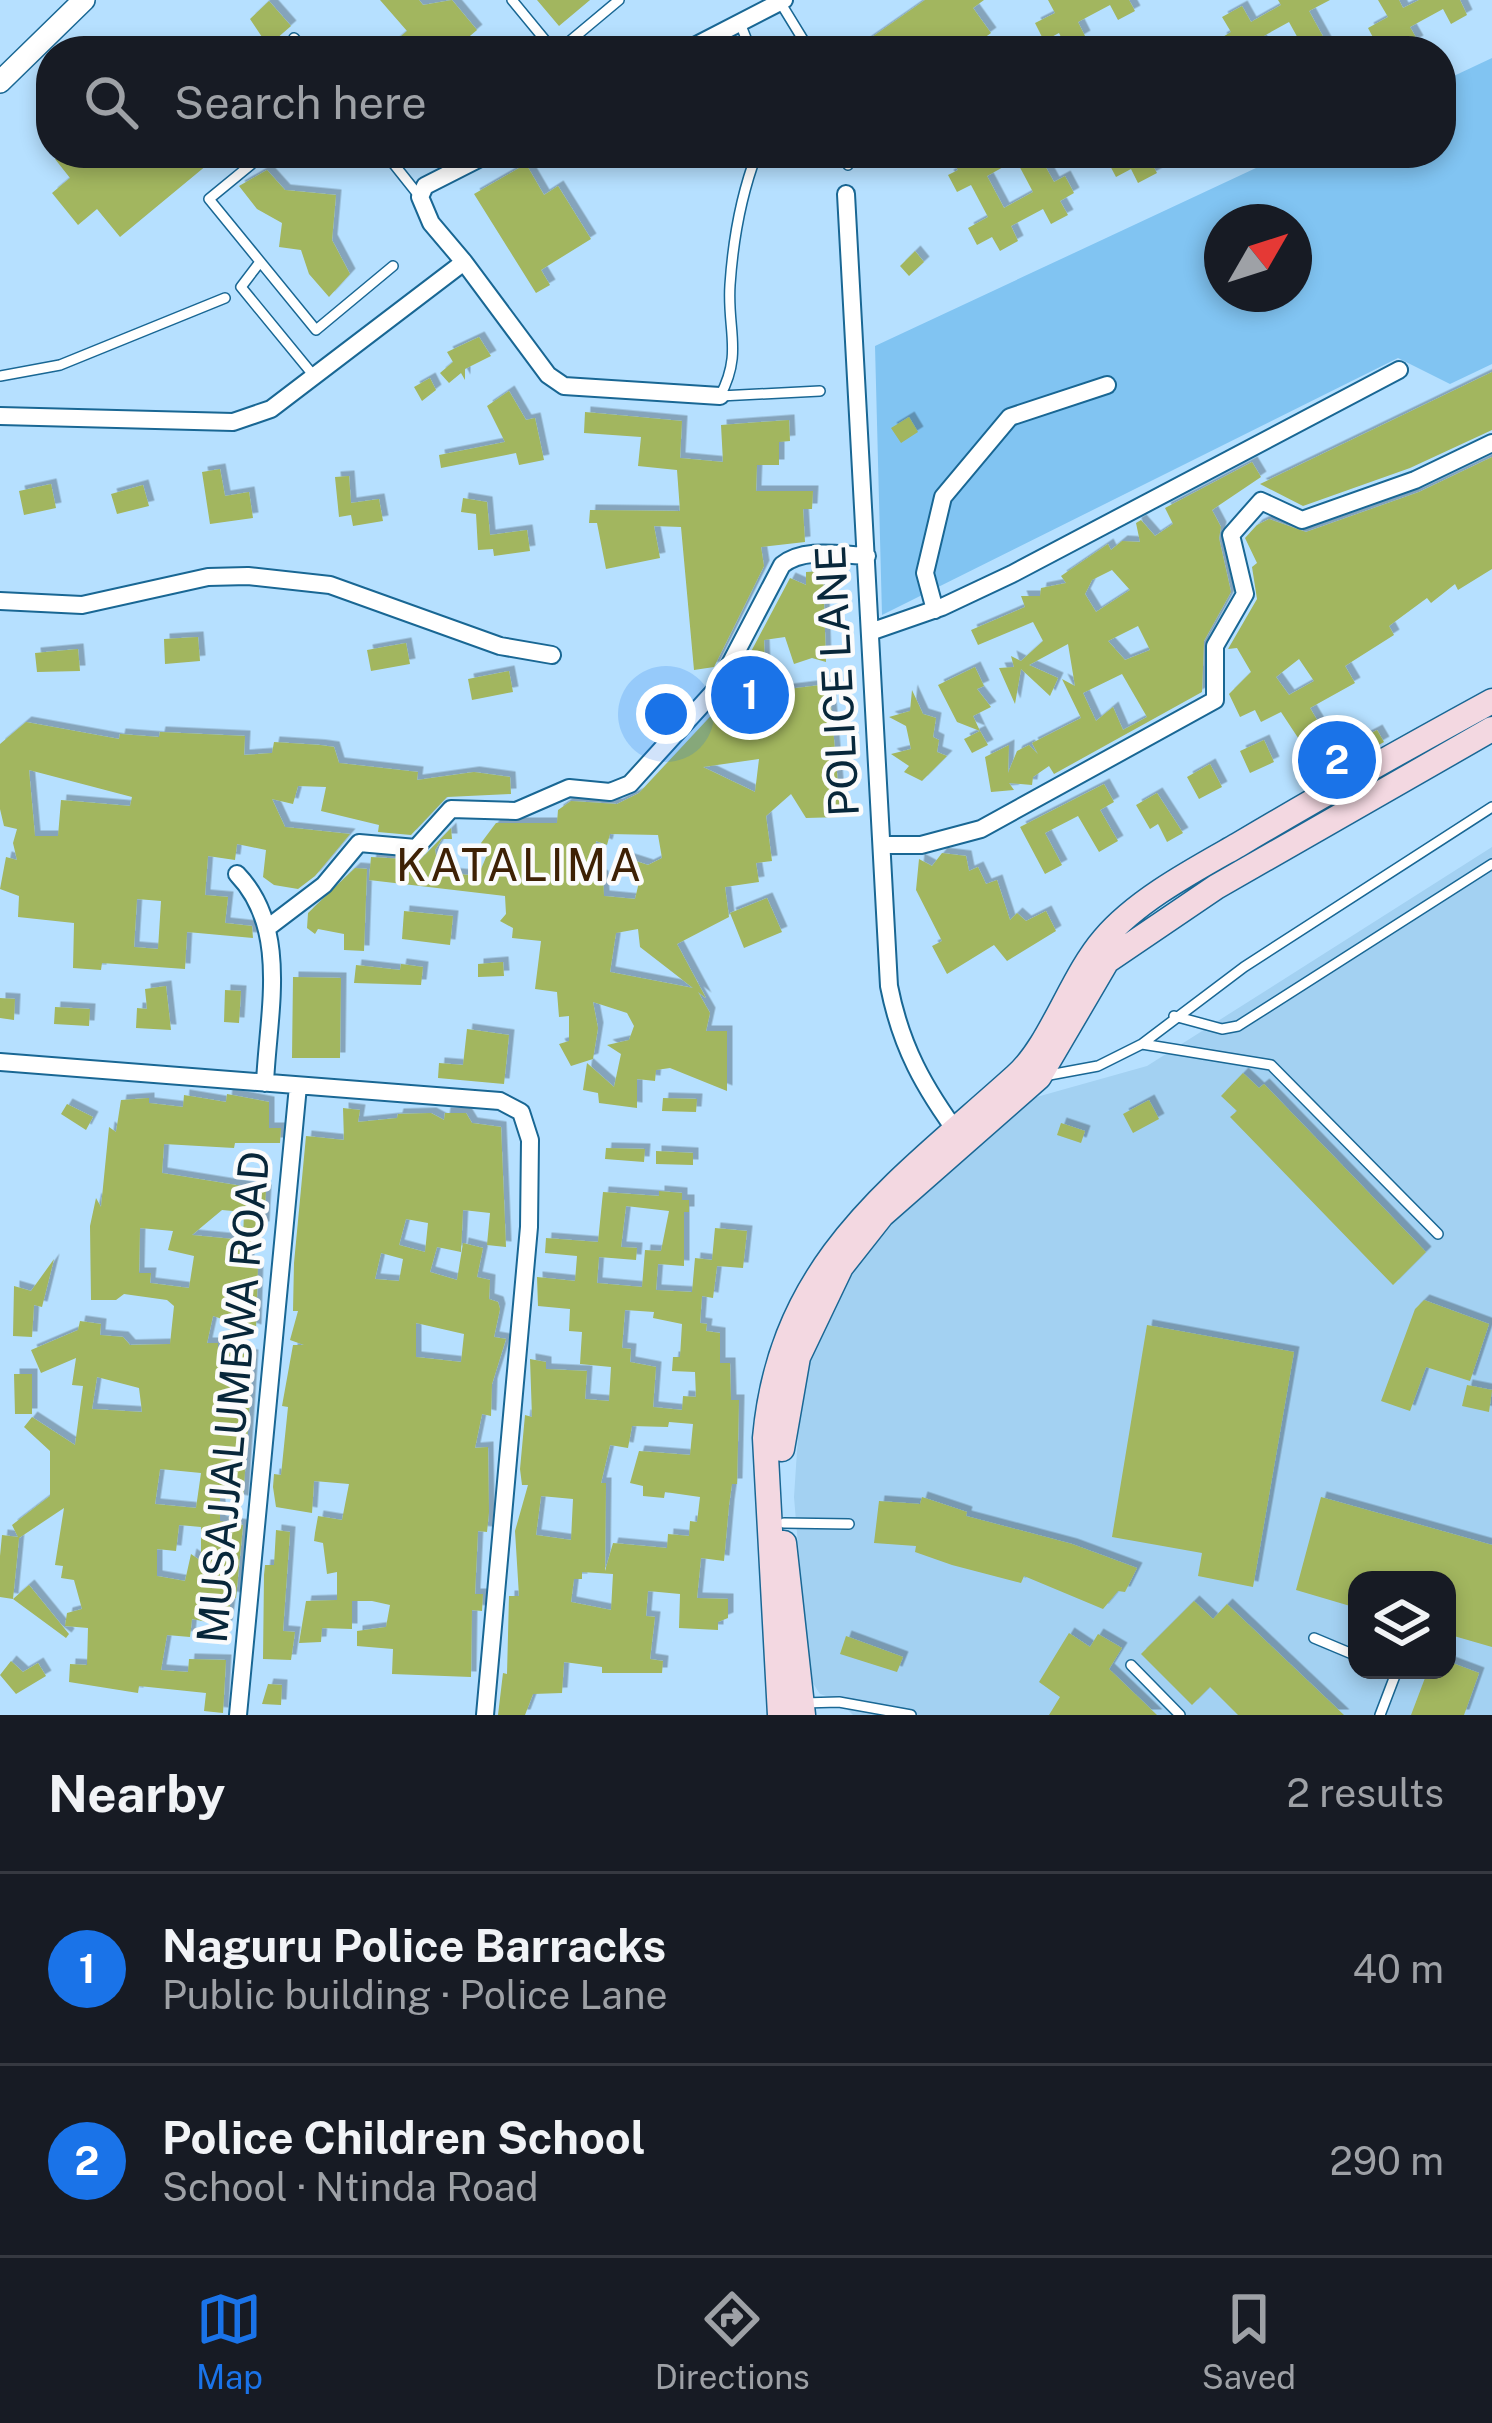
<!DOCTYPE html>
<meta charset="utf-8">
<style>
:root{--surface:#171b24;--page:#242831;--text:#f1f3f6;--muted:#9ea1a6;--line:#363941;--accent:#1a73e8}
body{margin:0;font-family:"Public Sans",sans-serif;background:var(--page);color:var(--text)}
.controls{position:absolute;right:36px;bottom:36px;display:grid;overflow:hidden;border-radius:24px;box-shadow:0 6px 18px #0003}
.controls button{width:108px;height:108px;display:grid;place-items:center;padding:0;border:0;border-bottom:3px solid var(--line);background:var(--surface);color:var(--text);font:60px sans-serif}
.compass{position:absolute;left:1204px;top:204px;width:108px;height:108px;border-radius:50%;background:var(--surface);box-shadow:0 6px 18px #0003;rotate:51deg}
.you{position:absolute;left:666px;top:714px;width:42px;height:42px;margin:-30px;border:9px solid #fff;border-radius:50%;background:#1a73e8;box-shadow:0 0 0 18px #1a73e833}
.badge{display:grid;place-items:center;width:78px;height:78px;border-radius:50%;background:var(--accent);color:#fff;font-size:39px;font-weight:700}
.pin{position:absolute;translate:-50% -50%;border:6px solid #fff;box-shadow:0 3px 12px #0006}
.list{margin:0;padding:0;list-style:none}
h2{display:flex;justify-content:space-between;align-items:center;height:156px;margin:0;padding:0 48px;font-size:51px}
h2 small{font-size:39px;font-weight:400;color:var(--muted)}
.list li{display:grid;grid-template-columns:78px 1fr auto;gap:36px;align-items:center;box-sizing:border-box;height:192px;padding:0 48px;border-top:3px solid var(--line)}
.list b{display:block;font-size:45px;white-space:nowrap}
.list p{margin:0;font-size:39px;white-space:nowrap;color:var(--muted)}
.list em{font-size:39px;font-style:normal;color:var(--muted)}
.icon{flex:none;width:66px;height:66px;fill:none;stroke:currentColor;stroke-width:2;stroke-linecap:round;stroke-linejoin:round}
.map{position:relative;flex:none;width:1492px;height:1715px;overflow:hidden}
.search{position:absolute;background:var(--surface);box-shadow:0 6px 18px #0003;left:36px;right:36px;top:36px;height:132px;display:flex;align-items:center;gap:30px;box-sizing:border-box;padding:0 42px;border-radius:48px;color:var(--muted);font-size:45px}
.sheet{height:540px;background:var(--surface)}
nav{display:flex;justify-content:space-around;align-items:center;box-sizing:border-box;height:168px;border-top:3px solid var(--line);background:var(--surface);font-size:33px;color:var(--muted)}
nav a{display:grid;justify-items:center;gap:6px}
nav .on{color:var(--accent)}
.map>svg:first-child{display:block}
.built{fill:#a3d1f2;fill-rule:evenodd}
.green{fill:#81c4f2;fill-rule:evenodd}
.building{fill:#a2b65e;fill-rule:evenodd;filter:url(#shadow)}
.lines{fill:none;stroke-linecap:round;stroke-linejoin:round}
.service-casing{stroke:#196794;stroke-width:12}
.minor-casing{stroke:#196794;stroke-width:20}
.tertiary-casing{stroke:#196794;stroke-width:24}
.secondary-casing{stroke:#196794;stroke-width:27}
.service{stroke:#fff;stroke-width:9}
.minor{stroke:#fff;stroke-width:16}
.tertiary{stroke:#fff;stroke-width:21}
.secondary{stroke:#f3d8e1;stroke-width:24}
.labels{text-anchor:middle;stroke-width:9;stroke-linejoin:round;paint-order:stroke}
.street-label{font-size:42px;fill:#08273a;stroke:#fbfbfb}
.neighbourhood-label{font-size:45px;letter-spacing:3px;fill:#3e2105;stroke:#fbfbfb}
</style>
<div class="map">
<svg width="1492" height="1715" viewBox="0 0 1492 1715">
<defs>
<filter id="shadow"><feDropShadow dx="5.5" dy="-5.5" stdDeviation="0" flood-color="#0004"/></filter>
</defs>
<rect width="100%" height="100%" fill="#b6e0ff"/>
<path class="built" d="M1492 847V1715H853L838 1700 820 1694 809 1677 794 1497 801 1390 836 1289 861 1246 1033 1098 1147 1066ZM1357 1580H1447V1670H1357Z"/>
<path class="green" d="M1492 58V364L1450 384 1398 358 882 615 875 346 1288 153H1441V82ZM1222 222H1294V294H1222Z"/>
<path class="building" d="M380 0H419L423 5 452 0 477 30 452 51H399L393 43 407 31Z
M537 0H590L559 26Z
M925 0H984L973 8 991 33 966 51H852Z
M1048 0H1129L1135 11 1118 20 1110 5 1078 22 1085 36 1066 47 1059 33 1044 41 1035 23 1055 13Z
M1278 0H1330L1309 11 1331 51H1305L1289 22 1260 38 1267 51H1228L1221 38 1231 32 1222 17 1242 6 1251 22 1281 5Z
M1378 0H1399L1403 8 1419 0H1460L1467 15 1451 24 1443 9 1410 27 1418 41 1399 51 1391 37 1377 45 1368 28 1388 17Z
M269 1 291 26 268 46 250 19Z
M63 153H207L213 160 120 237 97 209 78 225 52 193 70 178 55 159Z
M948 153H974L978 159 989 153H1038L1054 182 1065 176 1074 193 1060 201 1068 215 1051 224 1043 209 1011 226 1018 241 1000 251 992 237 977 245 968 228 988 217 971 185 957 192 948 175 958 170ZM1016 160 1033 192 1004 208 987 176Z
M1119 153H1146L1157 173 1138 183 1131 169 1116 177 1107 160Z
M526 164 544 195 558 186 591 239 541 270 550 285 536 293 474 194Z
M267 170 285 190 336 195 332 240 350 274 329 297 309 274 301 250 279 247 282 223 257 209 239 186Z
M915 251 924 262 909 276 900 266Z
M479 337 491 356 465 369V380L461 373 449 383 440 373 453 362 447 352Z
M1492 372V430L1410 468 1303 506 1260 484Z
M430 378 436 390 422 401 414 387Z
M509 391 526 420 535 418 544 460 519 465 516 453 441 468 439 455 505 442 487 406Z
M585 412 682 421 680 458 723 462 721 425 789 420 790 441 779 442V465H757L756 491H813L812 509H803L805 542 761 547 764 566 714 667 694 670 681 527 654 526 660 558 606 569 597 523H589L590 510 680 511 677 470 638 466 641 437 584 433Z
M909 417 918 432 901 443 891 428Z
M1492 457V569L1458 590 1455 584 1431 603 1427 598 1389 626 1394 635 1345 666 1355 683 1310 708 1333 747 1312 759 1281 712 1261 722 1255 710 1240 717 1229 694 1251 672 1237 648 1228 649 1257 599 1252 567 1257 563 1245 538 1257 525 1269 519 1306 532 1419 492ZM1299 659 1314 681 1289 695 1276 677Z
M1252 462 1261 477 1212 510 1221 527 1219 538 1231 592 1204 641 1202 692 1054 774 1049 766 1033 777 1032 785 1009 783 1014 790 991 792 985 757 1009 745 1008 773 1017 751 1029 745 1038 754 1032 743 1081 718 1062 679 1075 686 1068 644 1029 665 1058 678 1050 696 1021 669 1015 704 999 668 1014 667 1011 656 1021 661 1043 641 1033 622 978 645 971 630 1025 607 1021 596H1040L1041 588 1066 583 1061 576 1108 544 1111 550 1122 541 1140 542 1136 523 1141 520 1155 536 1173 524 1165 508ZM1112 570 1130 590 1096 612 1085 594 1092 580ZM1138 626 1150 650 1125 660 1108 641ZM1122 674 1147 717 1123 730 1113 707 1096 721 1083 693Z
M220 469 225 496 249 492 253 518 210 524 202 472Z
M349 476 351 503 379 499 383 521 353 526 351 515 339 517 335 477Z
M51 484 56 508 24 515 19 491Z
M143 485 149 506 117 514 111 494Z
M463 498 487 502 490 535 527 530 530 551 494 556 493 549 478 550 476 514 461 512Z
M823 571 826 662 812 658 794 664 785 637 764 640 765 672 753 676V663H745L790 578 806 585V572Z
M198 637 200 661 165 664 164 639Z
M406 643 410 664 371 671 367 650Z
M78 649 80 671 37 672 35 653Z
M975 667 984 686 977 689 991 707 973 716 980 731 957 722 938 685Z
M509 671 513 692 472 700 468 679Z
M829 684 841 817 806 818 791 794 766 816 772 861 756 863 759 882 725 887 729 917 677 944 706 998 698 992 710 1013 706 1031H727V1091L670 1068 656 1070 655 1081 637 1079V1108L599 1103 598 1093 583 1090 587 1063 614 1087 621 1054 607 1045 629 1040 634 1026 627 1013 593 1002 598 1028 593 1059 571 1066 559 1044 569 1041V1016L559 1017 557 992 535 989 541 941 512 938 513 928 500 921 506 914 505 896 369 880 371 857 420 860 451 828 452 839H442L435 850 439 872 478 876 487 855 481 843 496 823H557L558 810 571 801 617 804 639 793 721 705 732 710 744 693 754 700V693ZM759 759 755 792 703 767ZM610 834 658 835 662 858 648 865 623 857 640 878 635 899 604 896 603 876 594 873 596 841 607 845ZM638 929 640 947 693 988 610 972 616 933Z
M912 690 923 714 936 718 933 737 939 740 937 752 947 756 922 781 904 772 909 766 891 754 911 749 906 726 889 717 910 711Z
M26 722 119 739 120 734 159 737 160 732 245 736 244 755 272 753 274 742 320 745 334 747 339 763 418 772 417 780 474 772 510 777 511 794 447 797 411 835 378 832 379 825 321 811 326 787 298 786 293 804 272 799 285 827 350 834 315 876 298 889 274 885 263 877 266 850 237 844 235 860 208 856 205 895 228 897 225 923 252 926 253 938 187 932 185 969 102 963 101 970 73 968 74 923 18 917 19 896 0 889 6 857 17 860 13 843 17 829 4 826 0 809V744ZM29 770 132 797 130 806 61 800 58 836H35ZM137 899 161 901 158 949 134 947Z
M1377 730 1384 742 1334 770 1326 757Z
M980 731 988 745 972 753 964 739Z
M1264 740 1274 762 1250 773 1240 751Z
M1210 764 1222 787 1199 799 1187 777Z
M1104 784 1114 802 1100 810 1118 841 1099 852 1078 816 1045 833 1062 865 1045 874 1020 827Z
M1157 793 1183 833 1167 842 1158 824 1150 829 1136 805Z
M942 853 966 856 969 871 978 867 986 884 997 880 1010 920 1017 913 1026 921 1046 911 1056 931 1007 961 994 945 947 974 932 946 942 941 916 890 919 859 932 866Z
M355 868 367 869 364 951 344 950V934L318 929 315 934 307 928 308 913Z
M767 898 782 932 744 948 730 913Z
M404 911 453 916 450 945 402 939Z
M503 962 504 976 478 977V964Z
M401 964 423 967 421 985 354 983 356 965 400 970Z
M293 977 341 978 340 1058H292Z
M166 986 171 1030 136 1028 137 1008 147 1009 145 989Z
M225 990 241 991 239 1023 224 1022Z
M0 998 15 999 14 1020 0 1018Z
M55 1007 90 1009 89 1026 54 1024Z
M467 1029 509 1035 504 1084 438 1078 439 1063 463 1065Z
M1243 1073 1259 1088 1264 1084 1426 1252 1393 1285 1230 1117 1237 1111 1221 1096Z
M227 1094 269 1102V1128H281L280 1143H235L234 1148 164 1144 162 1173 266 1190 264 1227 257 1226 248 1264 258 1265 256 1330 213 1316 207 1343H218V1351L253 1355 243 1501 220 1497V1521L243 1525 236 1598 231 1597 227 1626 192 1619 190 1637 167 1635 161 1670 188 1672 189 1659 226 1660 223 1713 204 1711 206 1693 139 1686 138 1693 69 1682 70 1664 87 1665 88 1628 65 1626 67 1613 82 1609 74 1580 61 1578 63 1566 55 1565 64 1508 19 1538 13 1599 0 1597V1556L2 1535 18 1537 12 1525 50 1496V1451L24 1427 32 1417 75 1445 83 1386 72 1385 76 1358 41 1373 31 1350 78 1330 80 1321 101 1324 100 1335 123 1337 130 1345 170 1344 174 1306 167 1300 124 1294 116 1300H91L90 1226 96 1198 101 1207 109 1127 116 1132 121 1100 149 1098V1103L183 1107 184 1095 226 1102ZM222 1210 244 1212 243 1240 192 1235ZM140 1228 173 1231 168 1250 194 1256 189 1288 150 1283 151 1273H139ZM97 1377 139 1388 142 1412 92 1409ZM160 1469 201 1473 196 1508 155 1504ZM179 1525 201 1527V1561L191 1554 185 1581 157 1576V1549L176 1551Z
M663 1098 697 1099 696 1112 662 1111Z
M1149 1100 1159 1119 1133 1133 1123 1114Z
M67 1104 93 1117 86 1130 61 1114Z
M343 1108 360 1110 358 1122 397 1118 398 1114 431 1113 444 1120 445 1113H466L472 1123 501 1127 506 1247 487 1245 490 1213 463 1210 461 1252 437 1247 430 1272 457 1280 463 1243 483 1248 477 1277 490 1280 489 1299 498 1302 500 1309 494 1337 506 1339 492 1384 491 1416 482 1414 475 1448 488 1447 489 1512 487 1532 478 1531 475 1594H483L482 1611 472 1610 471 1677 392 1674 393 1649 357 1646V1631L386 1627 390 1605 372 1601H352V1629L322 1628 321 1642 299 1643 306 1601 337 1600V1572L327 1574 323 1543 314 1541 315 1533 318 1516 342 1520 349 1484 314 1481 312 1513 276 1507 273 1487 274 1474 281 1475 288 1407 282 1406 293 1345H304L290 1340 298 1311H293L294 1263 306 1136 344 1140ZM406 1219 428 1223 425 1252 399 1245ZM381 1253 403 1259 399 1281 375 1279ZM416 1323 464 1334 461 1362 416 1357Z
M1061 1123 1085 1131 1081 1143 1057 1135Z
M606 1148 645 1149 644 1162 605 1159Z
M656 1151 693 1153V1165L656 1164Z
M659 1191 682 1193V1200H689V1212H684V1266L658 1264 656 1290 692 1292 695 1258 712 1260 715 1228 747 1231 743 1268 717 1266 713 1298 702 1296 700 1323 707 1324 706 1331 720 1333V1363H730L731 1400H739L737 1484H732L729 1505 724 1561 701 1558 697 1598 728 1599V1618L718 1622V1630L679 1628 680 1594 648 1591 646 1616 655 1617 650 1659 663 1661 662 1673H602V1667L564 1662 562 1693 533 1694 525 1715H498L503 1673 507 1674 509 1596H519L515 1531 528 1485H522L520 1469 525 1415 532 1417 530 1359 546 1362V1369L587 1371 585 1399 609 1401 611 1367 580 1364 582 1332 569 1331 570 1309 538 1306 537 1277 575 1281 577 1256 545 1253 546 1238 598 1242 603 1192 659 1196ZM626 1206 669 1211 661 1251 645 1250 642 1287 597 1283 599 1257 636 1260 637 1248 621 1247ZM625 1310 654 1312 653 1318 682 1324 680 1357H673L672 1371 695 1372 696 1397 683 1396 682 1410 653 1407 656 1367 630 1362 631 1349 622 1348ZM669 1422 693 1424 690 1455 639 1451 630 1483 643 1486V1496L664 1498 665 1492 700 1497 697 1522 690 1521 689 1536 668 1534 667 1548 613 1543 605 1571 606 1483H601L610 1445 628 1448 632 1426 668 1427ZM541 1496 573 1499 571 1540 536 1535ZM582 1572 613 1574 611 1610 571 1602 574 1579H582Z
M54 1259 42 1307 34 1305 32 1337 13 1336 14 1286 31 1291Z
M1424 1300 1489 1324 1470 1381 1426 1367 1410 1411 1381 1401 1415 1309Z
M1147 1325 1294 1352 1253 1587 1198 1576 1202 1553 1112 1537Z
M14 1374H32V1414H15Z
M1467 1385 1492 1390 1489 1412 1462 1406Z
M922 1497 967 1512 966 1516 1072 1544 1137 1568 1125 1592 1118 1591 1103 1609 1024 1576 1021 1583 952 1565 915 1552 916 1546 874 1543 879 1501 920 1504Z
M1321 1497 1492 1545V1647L1447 1634V1580H1357V1608L1296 1590Z
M276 1530 290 1532 283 1631 295 1632 291 1660 263 1659 264 1575 265 1565H274Z
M29 1585 69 1634 66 1638 13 1599Z
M1194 1601 1213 1619 1227 1604 1344 1715H1238L1210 1687 1192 1705 1141 1654Z
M1069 1633 1090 1647 1098 1634 1122 1648 1109 1669 1157 1715H1049L1060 1697 1039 1682Z
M846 1636 903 1657 897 1672 840 1654Z
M11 1661 23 1672 38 1663 46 1676 16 1694 0 1675Z
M1447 1661 1479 1673 1464 1715H1411L1428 1670H1447Z
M268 1684 282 1685 281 1705 262 1704Z"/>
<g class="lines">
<defs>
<path id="service" d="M512 0 554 51
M780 2 810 51
M740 23 751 51
M294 38 305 51
M558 51 619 0
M265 153 209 199 316 330 393 266
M385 153 420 197
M848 153V165
M260 262 241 287 314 376
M0 376 60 365 225 298
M720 396C743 353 727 330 730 285 733 240 741 195 757 153
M720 396 820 391
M1174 1016 1222 1029 1238 1026 1492 864
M1142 1044 1271 1065 1438 1234
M1044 1076 1098 1066 1142 1044 1244 967 1492 807
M784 1523 849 1524
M1314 1638 1357 1656
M1131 1665 1180 1715
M803 1703 839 1702 911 1715
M1380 1715 1396 1673 1389 1670"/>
<path id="minor" d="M685 51 784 0
M846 194 889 986C901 1047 924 1088 961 1138
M464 262 548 375 564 386 720 396
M0 416 233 422 271 409 464 262 431 223 420 197 425 186 490 153
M0 601 82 605 208 577 248 576 330 585 500 646 552 655
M935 610 925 573 943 497 1010 417 1107 385
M870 632 942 607 1012 574 1399 370
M882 845H921L981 829 1215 700V646L1245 594 1231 535 1261 501 1302 520 1415 480 1492 443
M237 874C290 929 268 1013 265 1083
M270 926 324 885 359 843 416 848 451 809 516 811 569 788 610 792 630 784 718 687 782 565C804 547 840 555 867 556
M0 1062 500 1101 521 1112 530 1140 529 1227 485 1715
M238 1715 298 1086"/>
<path id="tertiary" d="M0 82 84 0"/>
<path id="secondary" d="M782 1449 798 1357 841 1267 882 1215 1039 1077 1107 961 1216 887 1492 729
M784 1543 803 1715
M780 1715 765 1438C781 1261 894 1186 1016 1076 1051 1045 1071 977 1104 939 1137 900 1194 870 1238 845 1322 795 1406 748 1492 701"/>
</defs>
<use href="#service" class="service-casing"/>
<use href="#minor" class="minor-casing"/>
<use href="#tertiary" class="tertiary-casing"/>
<use href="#secondary" class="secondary-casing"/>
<use href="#service" class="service"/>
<use href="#minor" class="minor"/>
<use href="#tertiary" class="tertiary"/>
<use href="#secondary" class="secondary"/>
</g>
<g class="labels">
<g class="street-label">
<text transform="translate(837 681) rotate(-93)" y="15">POLICE LANE</text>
<text transform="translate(233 1397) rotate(-85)" y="15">MUSAJJALUMBWA ROAD</text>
</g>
<g class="neighbourhood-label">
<text x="520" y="881">KATALIMA</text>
</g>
</g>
</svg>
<div class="controls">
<button><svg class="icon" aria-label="layers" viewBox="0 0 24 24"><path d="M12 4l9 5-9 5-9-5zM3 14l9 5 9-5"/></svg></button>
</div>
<svg class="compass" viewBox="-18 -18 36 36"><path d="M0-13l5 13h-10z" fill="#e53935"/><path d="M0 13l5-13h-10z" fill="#9ea1a6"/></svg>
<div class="you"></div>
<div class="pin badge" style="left:750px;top:695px">1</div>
<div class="pin badge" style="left:1337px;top:760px">2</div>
<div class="search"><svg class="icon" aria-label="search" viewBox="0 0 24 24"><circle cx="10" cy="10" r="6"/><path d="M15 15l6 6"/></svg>Search here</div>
</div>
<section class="sheet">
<h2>Nearby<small>2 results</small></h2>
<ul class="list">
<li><span class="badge">1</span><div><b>Naguru Police Barracks</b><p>Public building · Police Lane</p></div><em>40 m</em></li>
<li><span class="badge">2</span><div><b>Police Children School</b><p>School · Ntinda Road</p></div><em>290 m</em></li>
</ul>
</section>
<nav>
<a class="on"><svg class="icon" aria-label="map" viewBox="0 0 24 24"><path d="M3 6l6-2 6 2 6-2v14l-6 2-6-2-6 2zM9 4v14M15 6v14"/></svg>Map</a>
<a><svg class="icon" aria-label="directions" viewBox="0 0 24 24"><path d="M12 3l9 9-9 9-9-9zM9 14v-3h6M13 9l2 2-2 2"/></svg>Directions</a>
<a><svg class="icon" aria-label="saved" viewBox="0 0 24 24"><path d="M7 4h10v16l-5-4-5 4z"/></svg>Saved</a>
</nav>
